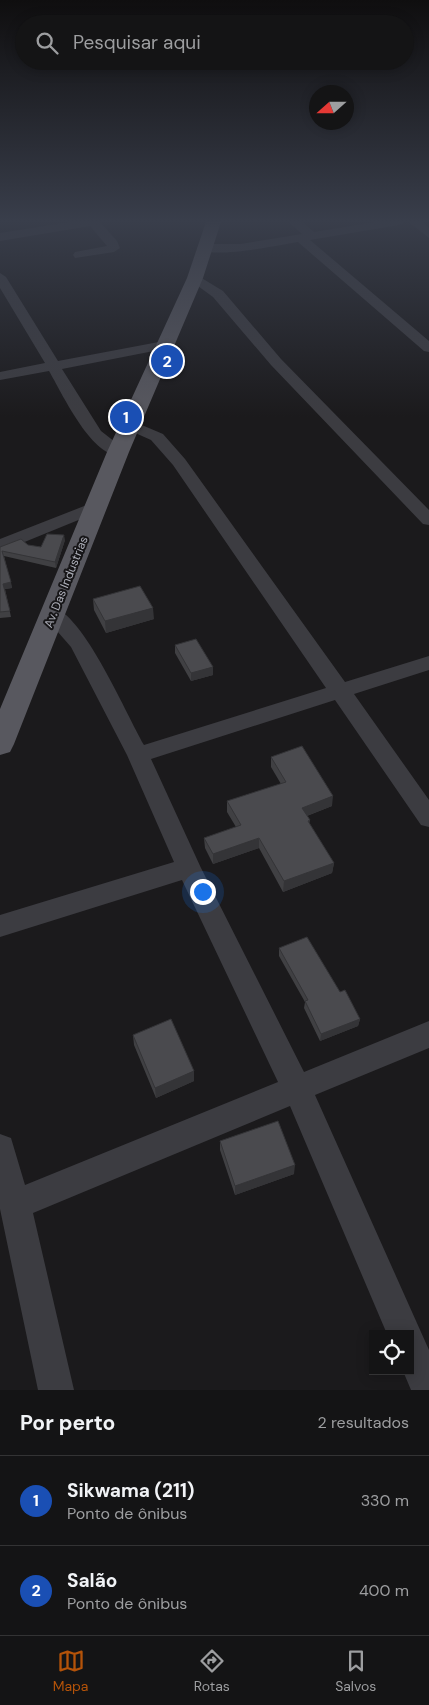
<!DOCTYPE html>
<html lang="pt">
<meta charset="utf-8">
<style>
:root{--surface:#141415;--page:#1d1d1e;--text:#f1f3f6;--muted:#9d9ea0;--line:#333334;--accent:#b45309}
body{margin:0;font-family:"DM Sans",sans-serif;background:var(--page);color:var(--text)}
.controls{position:absolute;right:15px;bottom:15px;display:grid;overflow:hidden;border-radius:0px;box-shadow:0 2px 12px #0003}
.controls button{width:45px;height:45px;display:grid;place-items:center;padding:0;border:0;border-bottom:1px solid var(--line);background:var(--surface);color:var(--text);font:25px sans-serif}
.compass{position:absolute;left:309px;top:85px;width:45px;height:45px;border-radius:50%;background:var(--surface);box-shadow:0 2px 12px #0003;rotate:249deg}
.you{position:absolute;left:202px;top:891px;width:18px;height:18px;margin:-12px;border:4px solid #fff;border-radius:50%;background:#1a73e8;box-shadow:0 0 0 8px #1a73e833}
.badge{display:grid;place-items:center;width:32px;height:32px;border-radius:50%;background:var(--accent);color:#fff;font-size:16px;font-weight:700}
.pin{position:absolute;translate:-50% -50%;border:2px solid #fff;box-shadow:0 1px 5px #0006}
.list{margin:0;padding:0;list-style:none}
h2{display:flex;justify-content:space-between;align-items:center;height:65px;margin:0;padding:0 20px;font-size:21px}
h2 small{font-size:16px;font-weight:400;color:var(--muted)}
.list li{display:grid;grid-template-columns:32px 1fr auto;gap:15px;align-items:center;box-sizing:border-box;height:90px;padding:0 20px;border-top:1px solid var(--line)}
.list b{display:block;font-size:19px;white-space:nowrap}
.list p{margin:0;font-size:16px;white-space:nowrap;color:var(--muted)}
.list em{font-size:16px;font-style:normal;color:var(--muted)}
.icon{flex:none;width:28px;height:28px;fill:none;stroke:currentColor;stroke-width:2;stroke-linecap:round;stroke-linejoin:round}
.map{position:relative;flex:none;width:429px;height:1390px;overflow:hidden}
.search{position:absolute;background:var(--surface);box-shadow:0 2px 12px #0003;left:15px;right:15px;top:15px;height:55px;display:flex;align-items:center;gap:12px;box-sizing:border-box;padding:0 18px;border-radius:28px;color:var(--muted);font-size:19px}
.sheet{height:245px;background:var(--surface)}
nav{display:flex;justify-content:space-around;align-items:center;box-sizing:border-box;height:70px;border-top:1px solid var(--line);background:var(--surface);font-size:14px;color:var(--muted)}
nav a{display:grid;justify-items:center;gap:2px}
nav .on{color:var(--accent)}
.map>svg:first-child{display:block}
.lines{fill:none;stroke-linecap:round;stroke-linejoin:round}
.minor{fill:#3c3c41;fill-rule:evenodd}
.major{fill:#58585f;fill-rule:evenodd}
.wall{fill:#404043}
.shaded-wall{fill:#343437}
.building{fill:#4a4a4e;stroke:#343437}
.labels{text-anchor:middle;stroke-width:4;stroke-linejoin:round;paint-order:stroke}
.street-label{font-size:12px;fill:#aeb0ba;stroke:#161517}
</style>
<div class="map">
<svg width="429" height="1390" viewBox="0 0 429 1390">
<rect width="100%" height="100%" fill="#1b1a1c"/>
<g class="lines">
<path class="minor" d="M70 222H100L117 241 120 248 114 252 75 258 73 255 75 252 107 246 90 226 0 241V233Z
M289 222H302L314 232 375 222H405L399 225 310 240 429 341V352L424 351 298 242C280 245 208 260 197 248L203 244H241L302 234Z
M409 222H422L429 228V238Z
M0 273 6 277 58 361 164 341 171 345 164 349 62 369 101 431 124 449 126 452 124 455C94 463 62 393 49 371L0 380V372L45 363 0 288Z
M195 274 223 291 281 359 429 510V525L423 524 271 365 213 297 191 281 189 278Z
M130 420 163 434 185 459 345 682 429 656V670L354 694 429 800V827L421 825 335 700 151 759 201 868 304 1072 429 1021V1048L315 1095 429 1350V1390H411L403 1371H410V1334H387L290 1106 33 1213 74 1390H38L0 1209V1134L11 1138 25 1185 278 1082 182 880 0 937V915L174 862 127 755 71 647 43 615 46 610C51 609 56 608 61 611 91 632 125 711 144 745L326 688 173 465 151 440 124 428 122 425 124 422Z
M97 501 103 502 106 506 103 510 0 552V539Z"/>
<path class="major" d="M206 222H221L203 278 129 452 14 744 10 752 0 755V709L107 452 187 278Z"/>
</g>
<path class="wall" d="M65 540 56 568 4 556 12 588 5 589 11 617 0 618V547L28 545 41 547Z
M93 599 154 619 106 633 94 610Z
M175 645 213 675 191 681 175 653Z
M271 757 332 806 307 816 310 820 309 824 334 863 332 873 283 892 259 848 213 864 205 848 204 838 236 827 227 812V801L281 784 271 767Z
M279 948 340 992 360 1019 358 1026 320 1041 304 1008 305 1002 279 956Z
M133 1035 194 1081 156 1098 134 1045Z
M220 1141 294 1174 235 1195 220 1150Z"/>
<path class="shaded-wall" d="M64 535 65 540 56 568 55 562Z
M11 582 12 588 4 589 3 584Z
M153 608 154 619 106 633 105 621Z
M213 667V675L191 681V673Z
M333 796 332 806 301 818 302 808Z
M259 838V848L213 864V854Z
M334 863 332 873 283 892 284 881Z
M360 1019 358 1026 320 1041 321 1034Z
M194 1071V1081L156 1098 155 1088Z
M295 1165 294 1174 235 1195V1186Z"/>
<path class="building" d="M47 534 64 535 55 562 2 551 11 582 3 584 10 611 0 612V547L21 539 28 545 41 547Z
M140 586 153 608 105 621 93 599Z
M196 639 213 667 191 673 175 645Z
M302 746 333 796 302 808 310 820 308 821 334 863 284 881 259 838 213 854 204 838 241 825 227 801 286 782 271 757Z
M307 937 340 992 345 990 360 1019 321 1034 305 1001 308 1000 279 948Z
M171 1019 194 1071 155 1088 133 1035Z
M278 1121 295 1165 235 1186 220 1141Z"/>
<linearGradient id="sky" x2="0" y2="1"><stop stop-color="#0f0e0f"/><stop offset="0.53" stop-color="#393e4b"/><stop offset="1" stop-color="#393e4b" stop-opacity="0"/></linearGradient>
<rect width="429" height="417" fill="url(#sky)"/>
<g class="labels">
<g class="street-label">
<text transform="translate(66 582) rotate(-68)" y="4">Av. Das Industrias</text>
</g>
</g>
</svg>
<div class="controls">
<button><svg class="icon" aria-label="locate" viewBox="0 0 24 24"><circle cx="12" cy="12" r="6"/><path d="M12 2v4M12 18v4M2 12h4M18 12h4"/></svg></button>
</div>
<svg class="compass" viewBox="-18 -18 36 36"><path d="M0-13l5 13h-10z" fill="#e53935"/><path d="M0 13l5-13h-10z" fill="#9d9ea0"/></svg>
<div class="you"></div>
<div class="pin badge" style="left:126px;top:417px;background:#1a4fb4">1</div>
<div class="pin badge" style="left:167px;top:361px;background:#1a4fb4">2</div>
<div class="search"><svg class="icon" aria-label="search" viewBox="0 0 24 24"><circle cx="10" cy="10" r="6"/><path d="M15 15l6 6"/></svg>Pesquisar aqui</div>
</div>
<section class="sheet">
<h2>Por perto<small>2 resultados</small></h2>
<ul class="list">
<li><span class="badge" style="background:#1a4fb4">1</span><div><b>Sikwama (211)</b><p>Ponto de ônibus</p></div><em>330 m</em></li>
<li><span class="badge" style="background:#1a4fb4">2</span><div><b>Salão</b><p>Ponto de ônibus</p></div><em>400 m</em></li>
</ul>
</section>
<nav>
<a class="on"><svg class="icon" aria-label="map" viewBox="0 0 24 24"><path d="M3 6l6-2 6 2 6-2v14l-6 2-6-2-6 2zM9 4v14M15 6v14"/></svg>Mapa</a>
<a><svg class="icon" aria-label="directions" viewBox="0 0 24 24"><path d="M12 3l9 9-9 9-9-9zM9 14v-3h6M13 9l2 2-2 2"/></svg>Rotas</a>
<a><svg class="icon" aria-label="saved" viewBox="0 0 24 24"><path d="M7 4h10v16l-5-4-5 4z"/></svg>Salvos</a>
</nav>
